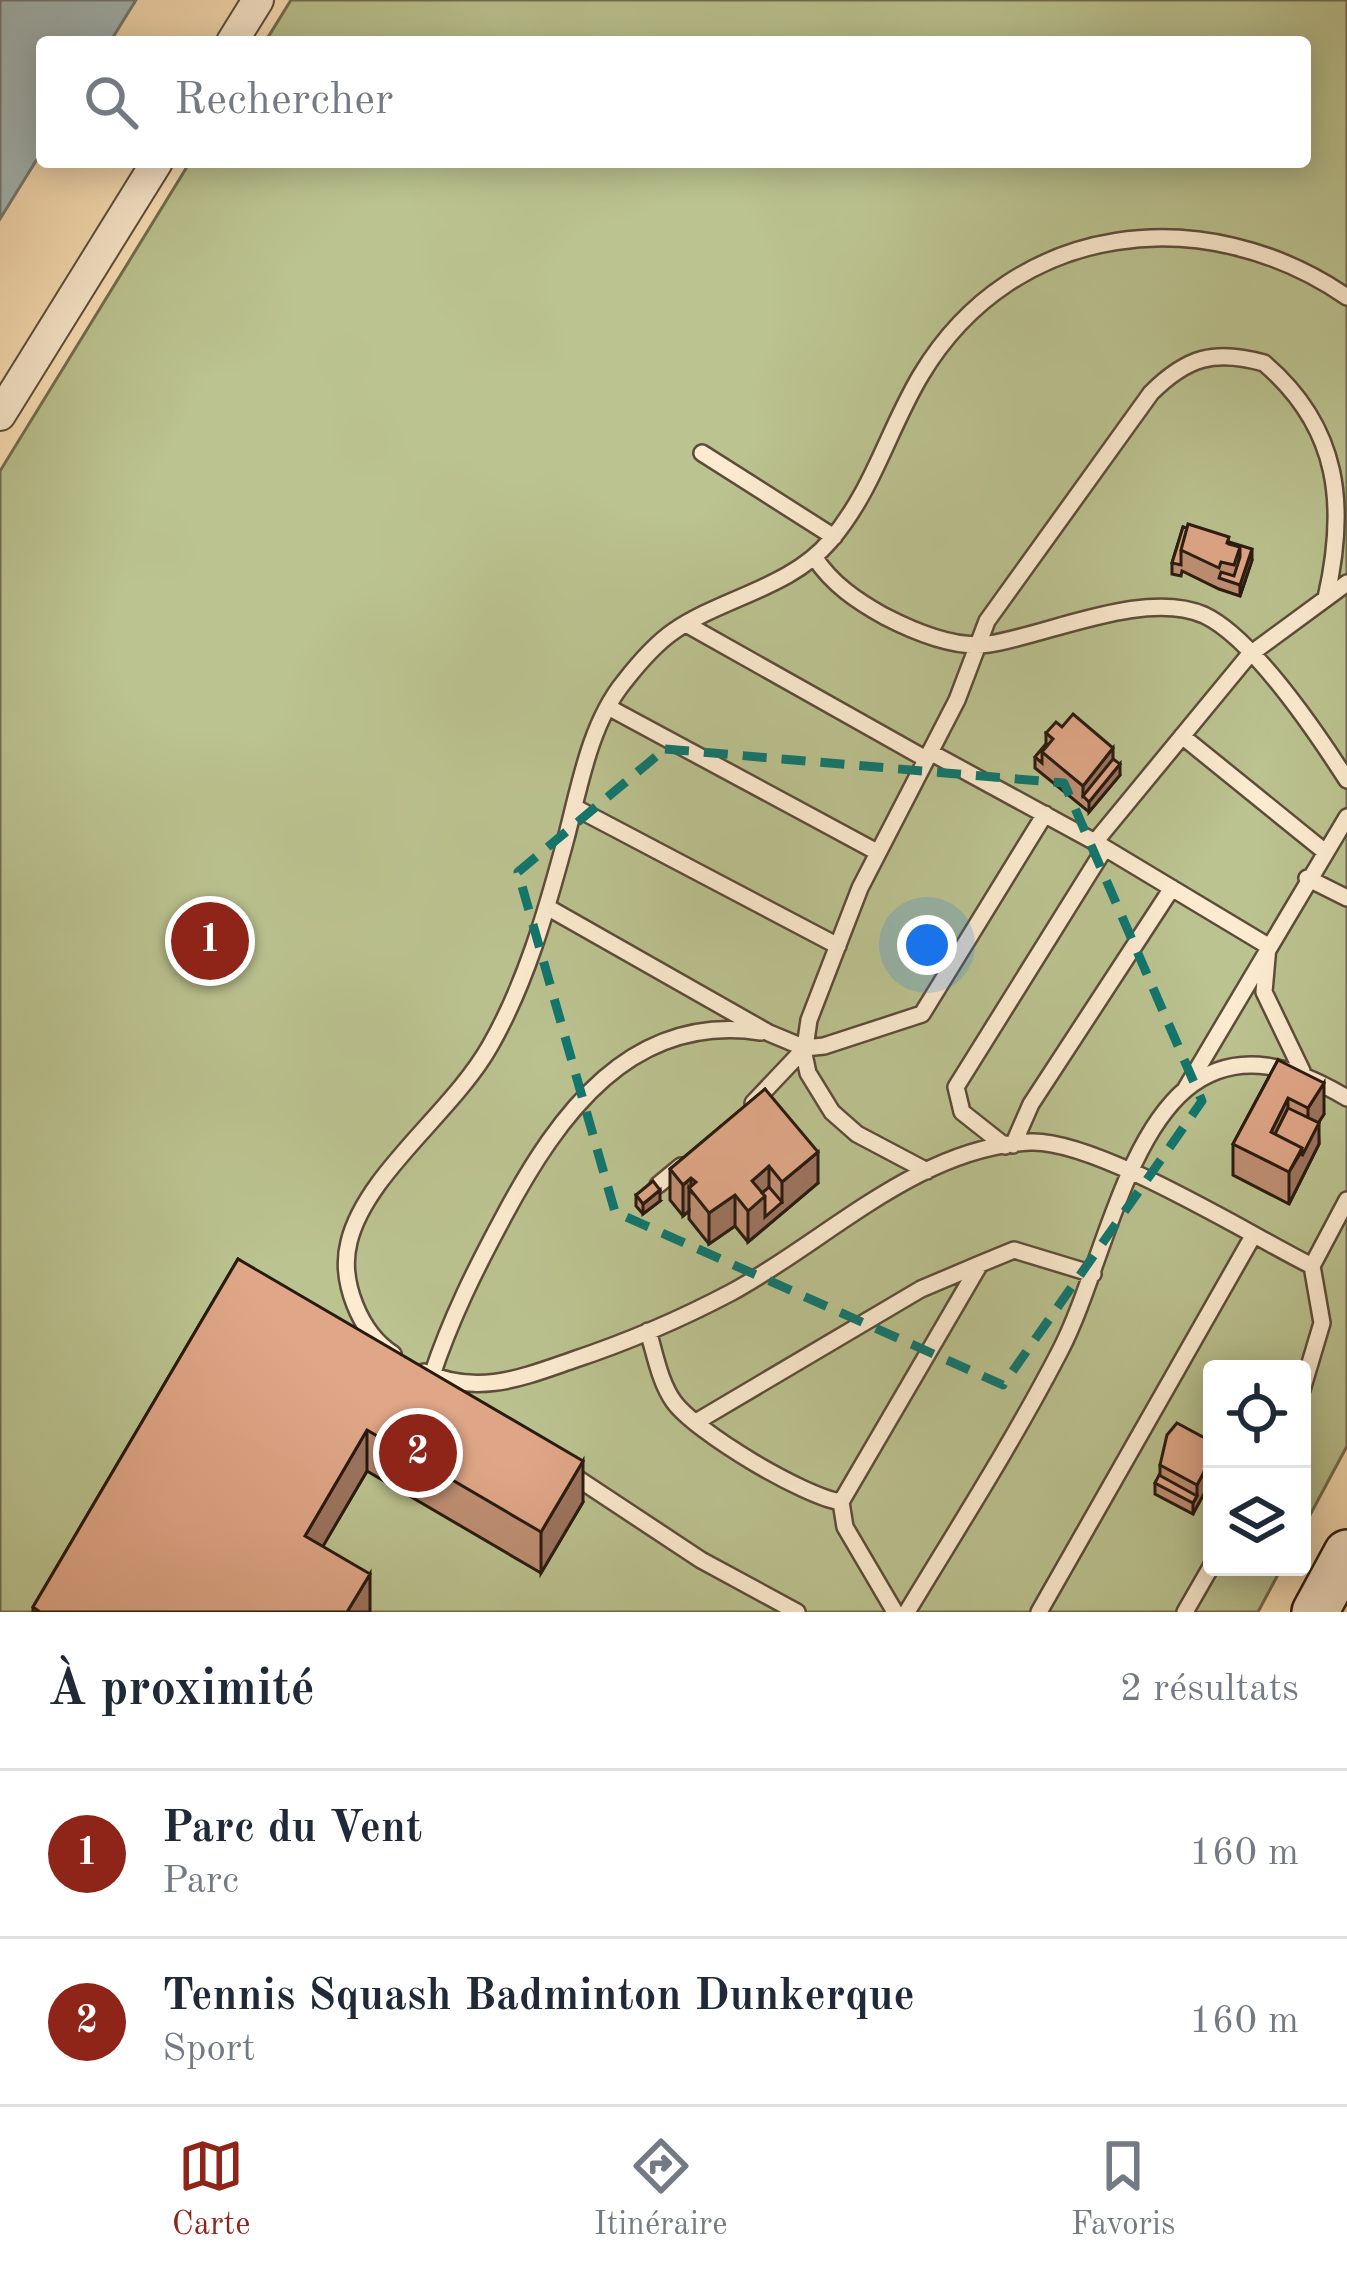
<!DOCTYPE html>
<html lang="fr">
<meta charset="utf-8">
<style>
:root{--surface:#fff;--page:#f2f2f3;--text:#1f2937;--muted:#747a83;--line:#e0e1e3;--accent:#8f2418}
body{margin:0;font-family:"Old Standard TT",serif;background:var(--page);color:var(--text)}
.controls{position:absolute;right:36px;bottom:36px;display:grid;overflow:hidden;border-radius:12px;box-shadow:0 6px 30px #0003}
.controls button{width:108px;height:108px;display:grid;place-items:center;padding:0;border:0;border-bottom:3px solid var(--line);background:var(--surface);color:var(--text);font:60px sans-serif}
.you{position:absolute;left:927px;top:945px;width:42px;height:42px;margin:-30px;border:9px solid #fff;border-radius:50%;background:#1a73e8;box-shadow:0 0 0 18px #1a73e833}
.badge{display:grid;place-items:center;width:78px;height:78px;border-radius:50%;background:var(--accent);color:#fff;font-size:39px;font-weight:700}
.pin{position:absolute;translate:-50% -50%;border:6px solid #fff;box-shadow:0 3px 12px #0006}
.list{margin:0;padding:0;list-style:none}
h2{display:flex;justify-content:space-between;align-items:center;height:156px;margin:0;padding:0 48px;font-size:51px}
h2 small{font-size:39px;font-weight:400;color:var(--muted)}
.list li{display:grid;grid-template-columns:78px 1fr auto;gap:36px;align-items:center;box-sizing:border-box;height:168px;padding:0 48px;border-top:3px solid var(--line)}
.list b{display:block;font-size:45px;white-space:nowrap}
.list p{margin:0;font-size:39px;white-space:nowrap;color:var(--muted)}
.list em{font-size:39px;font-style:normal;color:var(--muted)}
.icon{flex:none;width:66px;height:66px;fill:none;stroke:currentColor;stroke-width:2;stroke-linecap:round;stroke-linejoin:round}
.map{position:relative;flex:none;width:1347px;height:1612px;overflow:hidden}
.search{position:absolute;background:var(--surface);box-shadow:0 6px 30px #0003;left:36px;right:36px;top:36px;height:132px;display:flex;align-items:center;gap:30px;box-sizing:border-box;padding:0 42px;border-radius:12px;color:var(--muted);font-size:45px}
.sheet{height:492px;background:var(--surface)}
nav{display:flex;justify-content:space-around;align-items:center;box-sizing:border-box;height:168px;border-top:3px solid var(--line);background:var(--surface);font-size:33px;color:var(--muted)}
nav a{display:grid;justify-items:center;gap:6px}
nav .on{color:var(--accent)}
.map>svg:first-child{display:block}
.green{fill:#bbc390;stroke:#726e50;stroke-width:3}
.water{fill:#a4baba;stroke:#737a76;stroke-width:3}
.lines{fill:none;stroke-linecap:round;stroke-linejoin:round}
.lane-casing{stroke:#5d4c3a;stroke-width:20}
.street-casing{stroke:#5d4c3a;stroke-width:34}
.secondary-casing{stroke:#291a10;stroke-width:50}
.lane{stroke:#fcebd0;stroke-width:15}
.street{stroke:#fcebd0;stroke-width:30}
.secondary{stroke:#fcebd0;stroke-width:45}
.wall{fill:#c08f74;stroke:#291a10;stroke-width:3}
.shaded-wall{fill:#9c745e;stroke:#291a10;stroke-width:3}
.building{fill:#dfa687;stroke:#291a10;stroke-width:3}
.marked{fill:none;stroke:#0f766e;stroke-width:9;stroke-dasharray:24 15;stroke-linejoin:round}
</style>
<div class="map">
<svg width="1347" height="1612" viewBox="0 0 1347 1612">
<rect width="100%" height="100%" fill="#fae0b6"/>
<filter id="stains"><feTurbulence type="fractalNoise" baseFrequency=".00167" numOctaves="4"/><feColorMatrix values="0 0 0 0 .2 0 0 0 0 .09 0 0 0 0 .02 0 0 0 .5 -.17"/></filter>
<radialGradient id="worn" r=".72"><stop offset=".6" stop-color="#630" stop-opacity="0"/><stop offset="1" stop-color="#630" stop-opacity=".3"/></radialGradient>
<path class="green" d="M291 0H1347V1446L1302 1530V1369H1212V1567H1282L1258 1612H0V471L190 162H1305V42H265Z"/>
<path class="water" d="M0 0H136L110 42H42V151L0 219Z"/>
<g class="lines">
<defs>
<path id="lane" d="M702 453 834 537
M815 558C832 584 857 601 884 616 913 631 956 649 989 644 1048 635 1145 589 1204 615 1253 638 1318 735 1347 780
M686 624 926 759
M608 707 877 852
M1182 736 1324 851
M930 752 1095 842 1268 946 1264 992 1302 1071
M574 807 838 946
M1095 842 1249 655 1347 583
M1307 878 1347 898
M547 907 769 1033 805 1048 824 1046 922 1014 1045 814
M1186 1088 1347 817
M753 1103 805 1048
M1013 1145 1031 1104 1172 888
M1005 1146 962 1112 956 1087 1105 848
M927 1171 857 1134 832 1112 808 1073 804 1054 809 1020 860 888 957 700 987 621 1151 393C1187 357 1215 349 1264 363 1340 428 1347 506 1326 598
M658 1185 681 1166
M648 1331C655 1354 660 1383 674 1402 697 1433 803 1496 841 1502L980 1264 1014 1250 1093 1274
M393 1354C360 1333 339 1281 349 1242 366 1173 452 1113 490 1046 526 983 546 912 565 842 579 790 589 725 624 682 638 664 655 644 674 631 724 597 790 588 830 541 873 491 888 430 921 375 1014 220 1206 200 1347 297
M424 1372C478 1396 521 1378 573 1360 627 1342 681 1319 732 1292 826 1241 918 1147 1030 1142 1096 1139 1248 1234 1312 1266
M432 1375C451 1318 476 1268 504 1216 558 1115 631 1012 761 1032
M1302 1390 1322 1323 1312 1266 1347 1200
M696 1422 921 1289 980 1264
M568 1472 701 1560 797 1612
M841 1502 845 1527 895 1612
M907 1612C959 1526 1014 1440 1060 1351 1099 1276 1122 1143 1186 1089 1238 1046 1297 1068 1347 1098
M1039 1612 1253 1236
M1185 1612 1212 1565"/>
<path id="street" d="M232 42 258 0
M0 415 157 162"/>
<path id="secondary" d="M1315 1612 1347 1553"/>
</defs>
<use href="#lane" class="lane-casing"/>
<use href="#street" class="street-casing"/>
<use href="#secondary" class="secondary-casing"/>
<use href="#lane" class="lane"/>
<use href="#street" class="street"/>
<use href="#secondary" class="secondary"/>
</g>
<path class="wall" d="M1183 527 1229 542 1252 560 1240 596 1219 589 1182 571 1181 576 1172 574V563Z
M1046 733 1113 759 1120 775 1089 812 1035 768V757L1046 744Z
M1278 1060 1324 1114 1318 1123 1319 1144 1289 1204 1233 1175V1144Z
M765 1089 818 1183 748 1242 735 1226 709 1244 689 1219V1211L683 1216 670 1200V1169Z
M636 1195 660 1201 643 1214 636 1206Z
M238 1259 583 1502 541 1573 367 1471 322 1547 370 1612H33V1607Z
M1212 1442 1193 1514 1155 1494V1483L1160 1475V1465Z"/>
<path class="shaded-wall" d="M1252 549V560L1240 596V585Z
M1113 748V769L1083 796V786Z
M1120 764V775L1089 812V802Z
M1324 1083V1114L1308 1139V1108Z
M1288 1098V1129L1280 1146 1271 1132Z
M1319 1123V1144L1289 1204V1172Z
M818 1152V1183L748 1242V1211L752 1181 769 1166V1197L782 1202V1182Z
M691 1178V1191L689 1188V1211L683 1216V1185Z
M660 1190V1201L643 1214V1204Z
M735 1195V1226L709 1244V1213Z
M367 1430V1471L305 1577V1536Z
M1212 1457V1479L1193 1514V1503L1197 1496V1485Z
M583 1461V1502L541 1573V1532Z
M370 1574V1612H347Z"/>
<path class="building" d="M1188 524 1229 537 1227 543 1240 547 1234 565 1221 562 1219 568 1181 550Z
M1183 527 1187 528 1181 550V565L1172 563Z
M1229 542 1252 549 1240 585 1219 578 1221 572 1234 576 1240 557V547L1229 544Z
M1073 714 1113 748 1083 786 1042 752 1053 739 1046 733 1056 722 1062 727Z
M1046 744 1048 745 1042 752V763L1035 757Z
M1113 759 1120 764 1089 802 1083 796Z
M1278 1060 1324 1083 1308 1108 1288 1098 1271 1132 1302 1148 1289 1172 1233 1144Z
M765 1089 818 1152 782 1182 769 1166 752 1181 765 1196 748 1211 735 1195 709 1213 689 1188 696 1182 691 1178 683 1185 670 1169Z
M1288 1108 1319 1123 1302 1156V1148L1275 1134Z
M653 1181 660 1190 643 1204 636 1195Z
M769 1187 782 1202 765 1217V1196L762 1193Z
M238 1259 583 1461 541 1532 367 1430 305 1536 370 1574 347 1612H40L33 1607Z
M1177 1423 1212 1442V1457L1197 1485 1160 1465 1167 1435Z
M1159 1475 1197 1496 1193 1503 1155 1483Z"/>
<path class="marked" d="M665 749 1064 783 1202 1101 1003 1385 615 1212 518 872Z"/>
<rect width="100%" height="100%" filter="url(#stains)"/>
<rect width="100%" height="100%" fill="url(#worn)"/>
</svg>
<div class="controls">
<button><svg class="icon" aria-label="locate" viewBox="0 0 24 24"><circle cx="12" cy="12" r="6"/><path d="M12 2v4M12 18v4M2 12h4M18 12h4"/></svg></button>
<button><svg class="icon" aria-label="layers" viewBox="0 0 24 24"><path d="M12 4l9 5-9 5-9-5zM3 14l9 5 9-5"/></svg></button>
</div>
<div class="you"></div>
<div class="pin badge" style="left:210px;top:941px">1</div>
<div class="pin badge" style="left:418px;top:1453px">2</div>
<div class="search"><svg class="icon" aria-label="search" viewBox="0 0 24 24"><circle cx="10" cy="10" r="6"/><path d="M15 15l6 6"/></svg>Rechercher</div>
</div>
<section class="sheet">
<h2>À proximité<small>2 résultats</small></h2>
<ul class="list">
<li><span class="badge">1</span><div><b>Parc du Vent</b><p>Parc</p></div><em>160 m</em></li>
<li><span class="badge">2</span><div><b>Tennis Squash Badminton Dunkerque</b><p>Sport</p></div><em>160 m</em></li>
</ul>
</section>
<nav>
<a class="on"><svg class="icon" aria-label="map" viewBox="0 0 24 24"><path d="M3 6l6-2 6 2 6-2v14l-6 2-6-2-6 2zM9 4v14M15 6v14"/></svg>Carte</a>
<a><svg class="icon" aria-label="directions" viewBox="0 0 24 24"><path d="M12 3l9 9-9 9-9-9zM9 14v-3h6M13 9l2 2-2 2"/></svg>Itinéraire</a>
<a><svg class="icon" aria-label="saved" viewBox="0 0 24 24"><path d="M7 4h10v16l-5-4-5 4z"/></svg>Favoris</a>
</nav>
